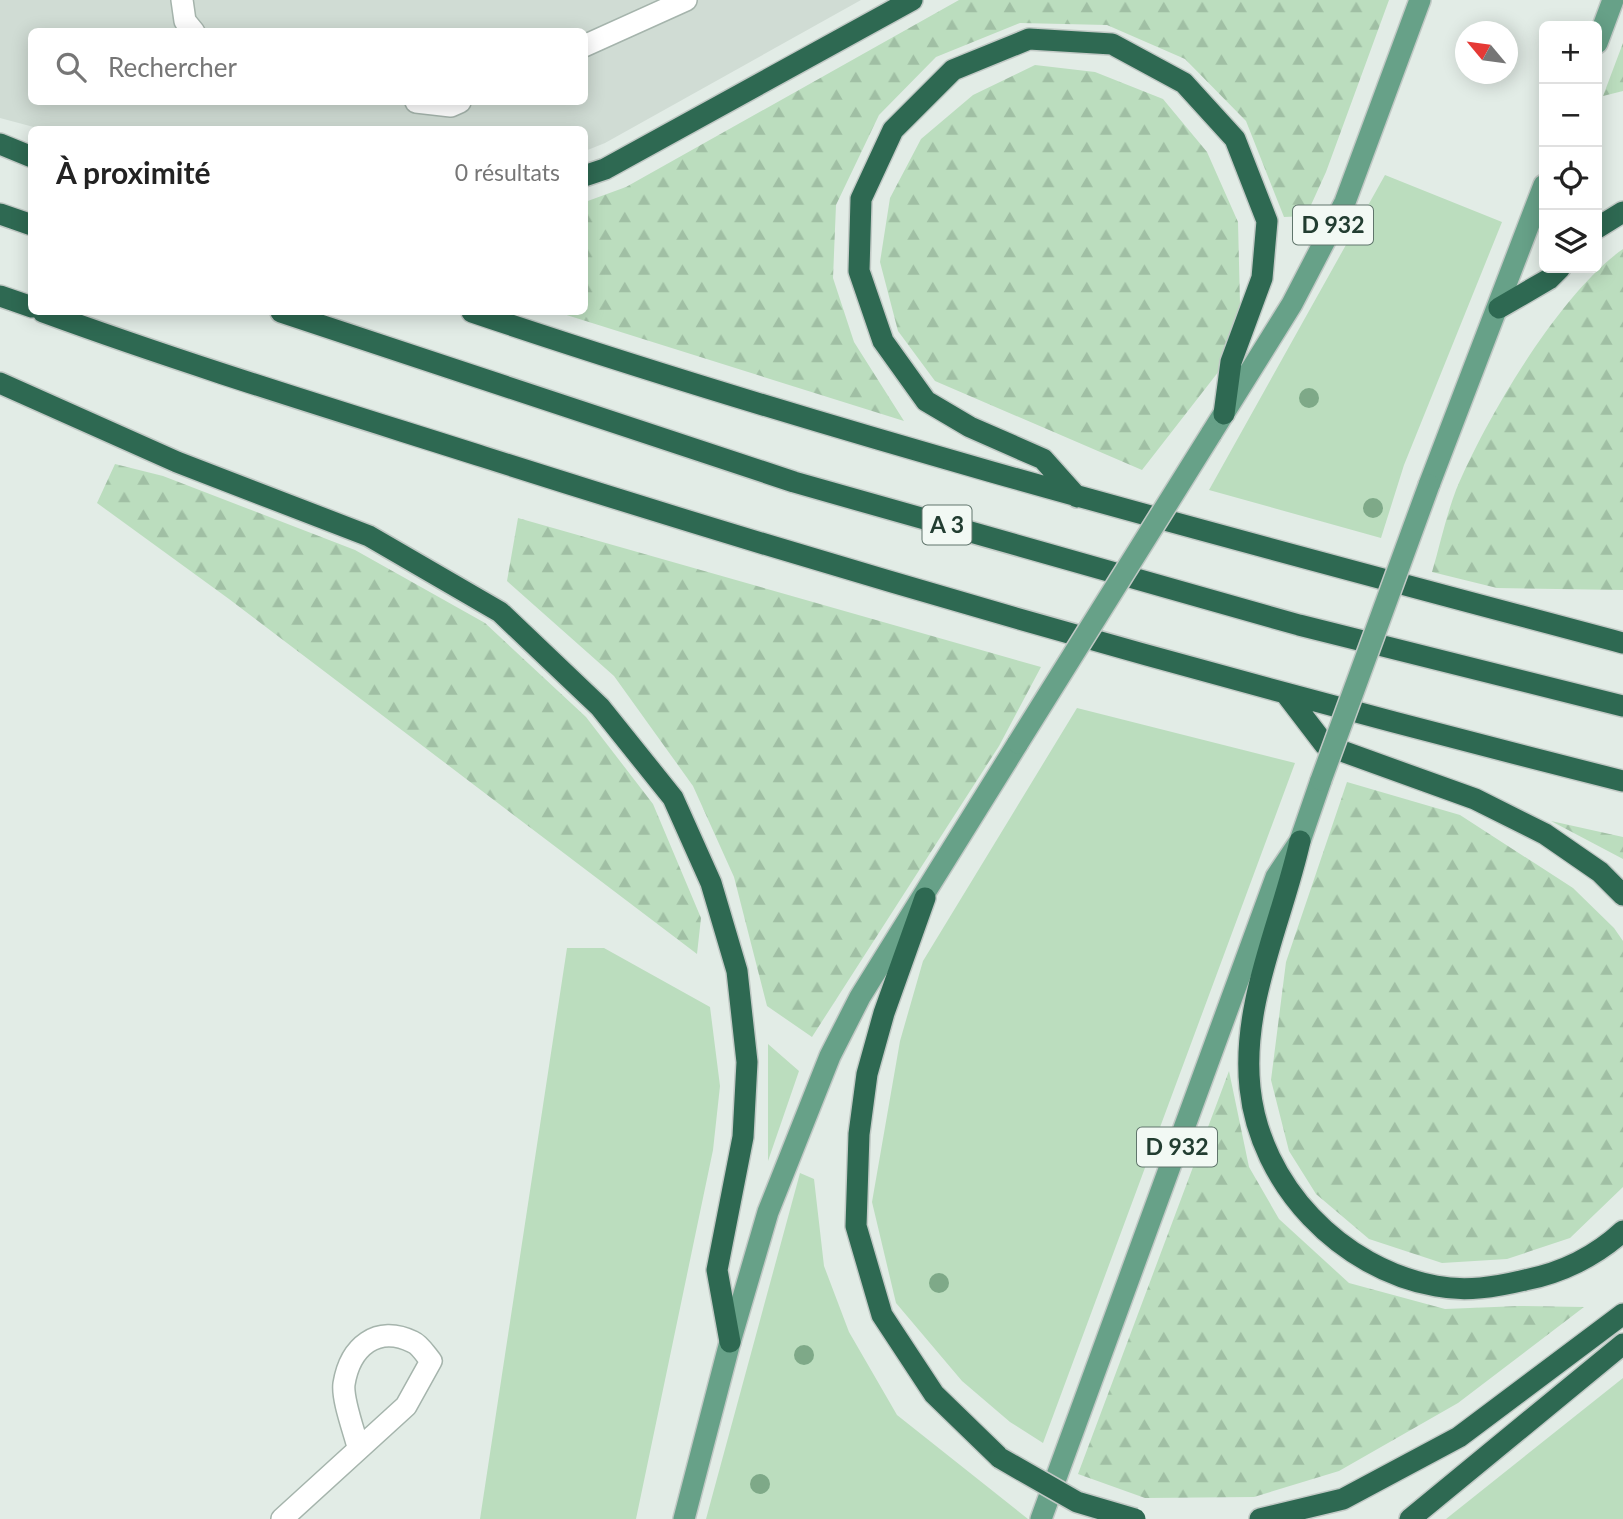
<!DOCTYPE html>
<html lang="fr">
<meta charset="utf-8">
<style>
:root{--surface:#fff;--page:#f2f2f2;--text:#222;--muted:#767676;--line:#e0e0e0}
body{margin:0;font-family:Lato,sans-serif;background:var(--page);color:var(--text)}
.controls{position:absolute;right:21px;top:21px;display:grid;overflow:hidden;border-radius:10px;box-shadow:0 4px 18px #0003}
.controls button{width:63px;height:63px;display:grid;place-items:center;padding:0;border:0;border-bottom:2px solid var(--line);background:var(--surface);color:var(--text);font:35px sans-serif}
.compass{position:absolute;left:1455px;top:21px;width:63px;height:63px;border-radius:50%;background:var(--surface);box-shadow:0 4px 18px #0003;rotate:299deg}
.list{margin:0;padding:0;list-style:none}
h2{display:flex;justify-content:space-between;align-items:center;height:91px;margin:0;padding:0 28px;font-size:30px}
h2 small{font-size:23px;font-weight:400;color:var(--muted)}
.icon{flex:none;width:38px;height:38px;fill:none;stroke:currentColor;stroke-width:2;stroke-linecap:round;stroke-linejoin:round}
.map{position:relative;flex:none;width:1623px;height:1519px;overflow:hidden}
.search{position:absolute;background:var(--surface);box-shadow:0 4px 18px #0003;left:28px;top:28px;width:560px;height:77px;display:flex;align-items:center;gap:18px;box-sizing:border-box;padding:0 24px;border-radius:10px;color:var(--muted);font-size:26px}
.panel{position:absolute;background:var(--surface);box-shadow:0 4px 18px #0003;left:28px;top:126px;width:560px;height:189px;border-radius:10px}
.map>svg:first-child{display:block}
.built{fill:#d0dcd4;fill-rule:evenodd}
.grass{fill:#bbddbe}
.forest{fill:url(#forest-firs)}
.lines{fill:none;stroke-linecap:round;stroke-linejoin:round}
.minor-casing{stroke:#a5b4ac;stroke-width:24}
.major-casing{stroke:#c1c9c5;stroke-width:24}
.highway-casing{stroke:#c1c9c5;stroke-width:24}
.minor{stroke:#fff;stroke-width:21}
.major{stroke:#67a188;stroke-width:21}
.highway{stroke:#2e6952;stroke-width:21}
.major-bridge-casing{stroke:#c1c9c5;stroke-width:24;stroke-linecap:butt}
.highway-bridge-casing{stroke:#c1c9c5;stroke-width:24;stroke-linecap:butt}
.major-bridge{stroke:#67a188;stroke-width:21}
.highway-bridge{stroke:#2e6952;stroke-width:21}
.tree{fill:#7ea988}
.labels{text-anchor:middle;stroke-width:5;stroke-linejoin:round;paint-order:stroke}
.shield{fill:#f2f9f4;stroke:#60756c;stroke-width:2}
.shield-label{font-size:23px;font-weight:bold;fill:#223d31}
</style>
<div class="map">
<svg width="1623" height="1519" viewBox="0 0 1623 1519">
<defs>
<pattern id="forest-firs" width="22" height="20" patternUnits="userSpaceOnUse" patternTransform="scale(1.75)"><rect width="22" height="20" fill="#bbddbe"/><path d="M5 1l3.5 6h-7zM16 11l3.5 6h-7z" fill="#a0bfa4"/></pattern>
</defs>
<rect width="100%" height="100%" fill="#e2ece6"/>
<path class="built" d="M0 0H861L605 143 585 151 584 130H45L0 118ZM32 32H584V102H32Z"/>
<path class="grass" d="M1385 175 1502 222 1404 465 1381 538 1209 490Z
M1077 708 1295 763 1043 1443 1010 1422 962 1381 896 1303 872 1202 900 1041 923 961Z
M567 948H604L710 1007 720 1086 713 1150 636 1519H480Z
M768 1044 799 1071 768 1161Z
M800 1173 814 1179 824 1266 849 1332 897 1415 1028 1519H706Z
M1623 1378V1519H1446Z"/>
<path class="forest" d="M959 0H1389L1326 172 1306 216 1284 217 1246 121 1185 59 1107 25 1020 23 936 57 879 115 836 205 833 278 854 342 904 421 557 312H584L585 202 626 187Z
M1623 43V91L1603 96Z
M1035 65 1095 72 1163 99 1207 152 1238 222 1240 304 1226 362 1142 470 935 381 898 331 880 262 890 198 921 139 973 95Z
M1623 249V590L1497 588 1432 572C1440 545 1446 516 1456 490 1486 418 1560 293 1623 249Z
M115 464 163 476 355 550 485 623 586 717 653 804 701 918 697 954 229 599 97 503Z
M518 518 1041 667 999 746 812 1037 767 1006 734 877 693 786 614 676 507 581Z
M1347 782 1460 815 1573 888 1614 928 1623 941V1187L1570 1238 1507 1259 1442 1263 1369 1239 1316 1194 1289 1151 1271 1080 1286 962Z
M1551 821 1623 837V859Z
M1229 1071 1249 1167 1279 1219 1349 1283 1445 1309 1519 1306 1584 1307 1458 1403 1339 1471 1254 1497 1145 1498 1078 1474Z"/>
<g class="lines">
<defs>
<path id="minor" d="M182 0 185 21 194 32
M584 46 686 0
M416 102 451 106 460 102
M282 1519 406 1406 431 1361C426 1355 420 1345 413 1342 377 1324 350 1347 344 1384 342 1399 354 1431 358 1447"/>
<path id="major" d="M1597 43 1613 0
M1211 434 1292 304 1345 202 1420 0
M1429 485 1544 185
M684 1519 730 1342 768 1212 830 1056 860 997 1018 743
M1041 1519 1276 877 1300 841 1321 780"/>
<path id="highway" d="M0 144 32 157
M584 176 605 169 912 0
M0 214 32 225
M1597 228 1623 212
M0 296 32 307
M1499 308 1549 279 1560 268
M43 312C188 365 336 410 484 457 860 577 1240 685 1623 781
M281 312 794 482 1299 625 1623 706
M472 312C851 440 1237 540 1623 643
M0 383 177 462 369 536 500 612 600 707 673 798 711 883 737 971 747 1062 743 1137 717 1270 730 1342
M1077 497 1043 459 970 427 926 401 883 341 859 271 861 199 893 130 953 70 1029 39 1112 44 1184 83 1235 139 1267 221 1262 278 1231 362 1224 414
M1286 694 1325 745 1475 799 1545 834 1600 872 1623 895
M1300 841C1282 922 1241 1003 1250 1088 1260 1185 1341 1269 1436 1286 1466 1292 1496 1287 1525 1280 1561 1273 1596 1256 1623 1231
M925 898 884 1013 867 1074 859 1134 856 1226 882 1315 934 1394 1000 1458
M1260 1519 1343 1499 1459 1437 1623 1314
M1410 1519 1623 1344"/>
</defs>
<use href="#minor" class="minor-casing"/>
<use href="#major" class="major-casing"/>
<use href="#highway" class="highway-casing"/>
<use href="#minor" class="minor"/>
<use href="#major" class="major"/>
<use href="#highway" class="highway"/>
<defs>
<path id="major-bridge" d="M1018 743 1211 434
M1321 780 1429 485"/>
<path id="highway-bridge" d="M1000 1458 1077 1502 1135 1519"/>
</defs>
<use href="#major-bridge" class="major-bridge-casing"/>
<use href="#highway-bridge" class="highway-bridge-casing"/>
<use href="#major-bridge" class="major-bridge"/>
<use href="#highway-bridge" class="highway-bridge"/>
</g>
<g class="tree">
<circle cx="1309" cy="398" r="10"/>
<circle cx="1373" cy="508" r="10"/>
<circle cx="939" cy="1283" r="10"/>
<circle cx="804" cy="1355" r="10"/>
<circle cx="760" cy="1484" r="10"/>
</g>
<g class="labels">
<g class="shield">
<rect x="1293" y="205.5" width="80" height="39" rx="5"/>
<rect x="922.5" y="505.5" width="49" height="39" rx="5"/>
<rect x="1137" y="1127.5" width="80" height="39" rx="5"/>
</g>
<g class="shield-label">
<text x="1333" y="233">D 932</text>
<text x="947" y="533">A 3</text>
<text x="1177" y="1155">D 932</text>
</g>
</g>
</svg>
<div class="controls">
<button>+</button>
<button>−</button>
<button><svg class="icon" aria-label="locate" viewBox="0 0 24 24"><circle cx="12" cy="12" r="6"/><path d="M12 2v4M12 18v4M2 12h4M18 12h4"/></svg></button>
<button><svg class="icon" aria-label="layers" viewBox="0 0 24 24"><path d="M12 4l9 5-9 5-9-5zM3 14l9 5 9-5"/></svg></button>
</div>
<svg class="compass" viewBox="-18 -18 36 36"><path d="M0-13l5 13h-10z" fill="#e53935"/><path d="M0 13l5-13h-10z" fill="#767676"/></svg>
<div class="search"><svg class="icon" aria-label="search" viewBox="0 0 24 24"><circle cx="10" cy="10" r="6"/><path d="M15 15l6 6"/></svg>Rechercher</div>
<section class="panel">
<h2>À proximité<small>0 résultats</small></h2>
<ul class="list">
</ul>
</section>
</div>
